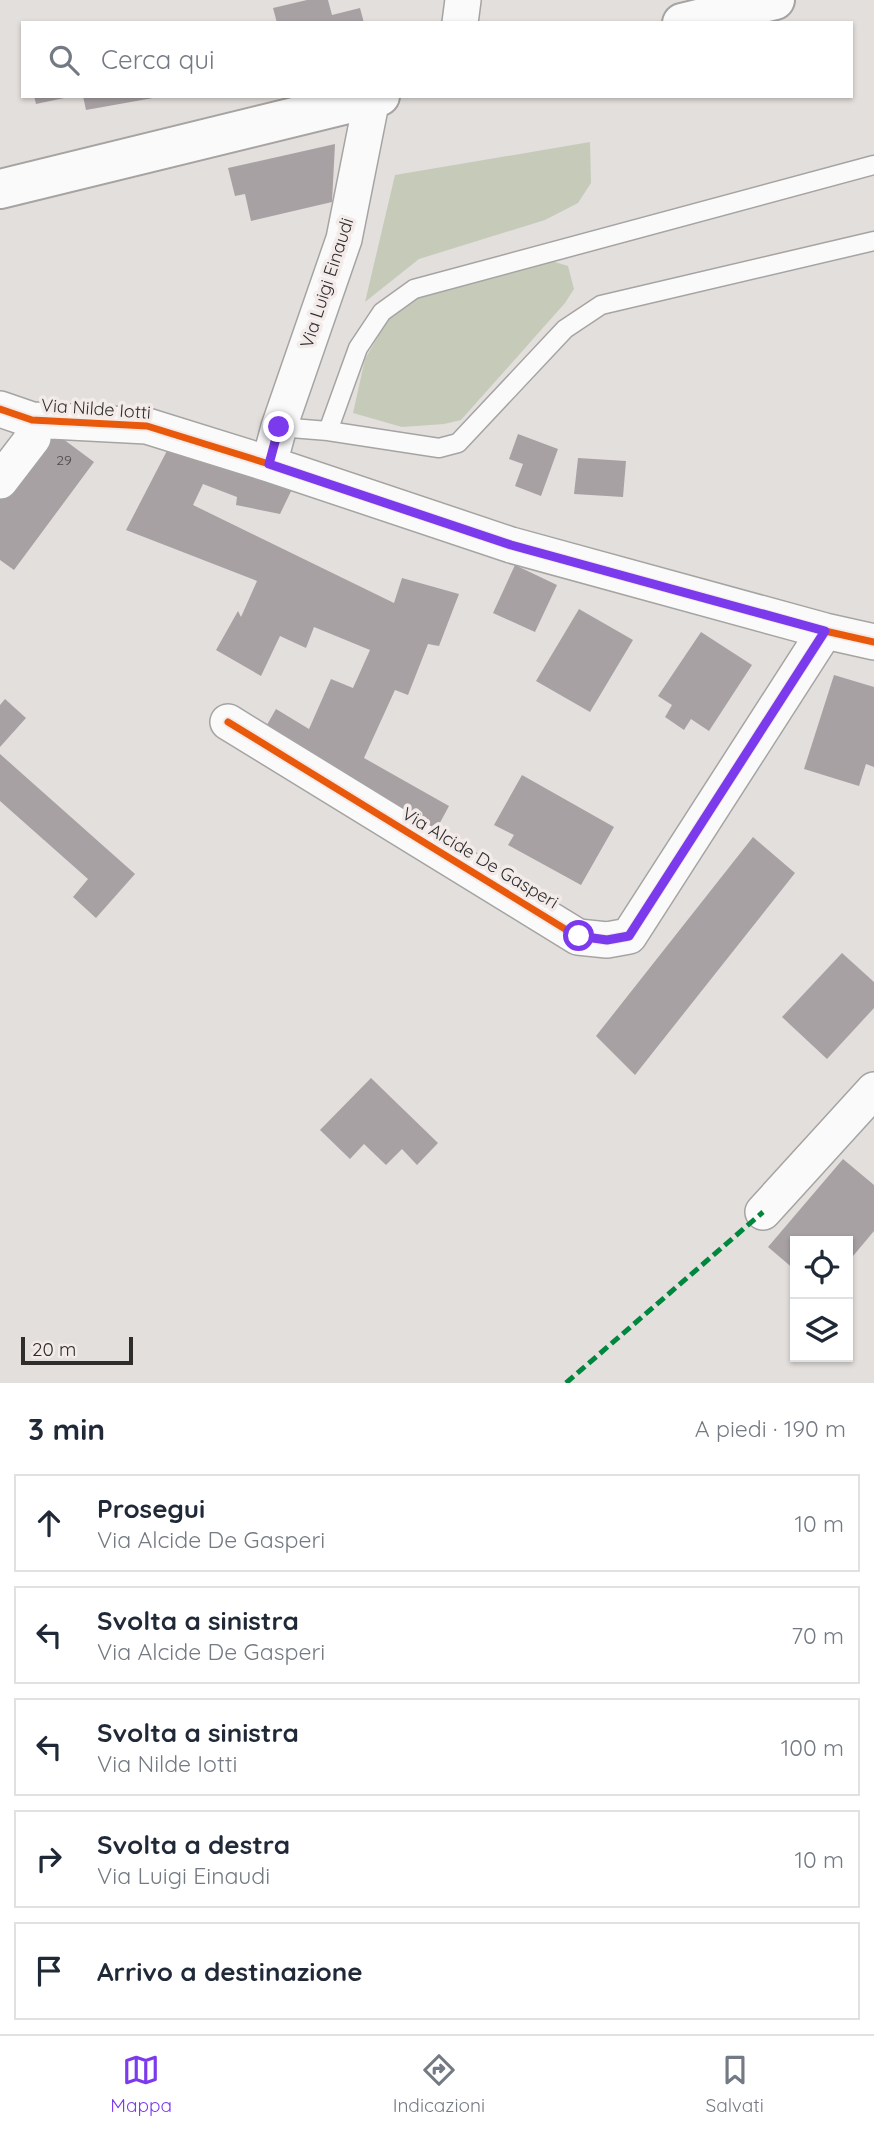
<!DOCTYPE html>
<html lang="it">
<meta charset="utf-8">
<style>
:root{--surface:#fff;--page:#f2f2f3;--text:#1f2937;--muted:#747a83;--line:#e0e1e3;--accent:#7c3aed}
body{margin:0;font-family:Quicksand,sans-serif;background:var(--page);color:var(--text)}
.controls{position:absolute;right:21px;bottom:21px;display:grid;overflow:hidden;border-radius:0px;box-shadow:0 2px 5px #0004}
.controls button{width:63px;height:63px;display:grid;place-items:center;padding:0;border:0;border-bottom:2px solid var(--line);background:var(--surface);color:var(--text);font:35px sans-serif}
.scale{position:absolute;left:21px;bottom:18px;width:112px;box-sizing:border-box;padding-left:7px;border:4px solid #2f2d2c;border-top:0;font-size:19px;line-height:24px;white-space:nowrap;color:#2f2d2c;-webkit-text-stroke:5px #f3ebe9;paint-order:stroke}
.stop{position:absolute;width:21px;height:21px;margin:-16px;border:5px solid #7c3aed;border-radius:50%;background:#fff}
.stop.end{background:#7c3aed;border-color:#fff;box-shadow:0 2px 7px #0008}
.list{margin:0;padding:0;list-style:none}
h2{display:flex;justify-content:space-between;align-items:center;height:91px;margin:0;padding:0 28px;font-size:30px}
h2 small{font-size:23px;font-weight:400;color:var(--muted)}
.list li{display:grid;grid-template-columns:46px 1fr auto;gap:21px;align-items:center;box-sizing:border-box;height:98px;margin:0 14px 14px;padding:0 14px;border:2px solid var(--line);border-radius:0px}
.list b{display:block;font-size:26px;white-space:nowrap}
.list p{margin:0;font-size:23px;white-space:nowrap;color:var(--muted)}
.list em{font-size:23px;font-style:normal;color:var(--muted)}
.icon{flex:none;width:38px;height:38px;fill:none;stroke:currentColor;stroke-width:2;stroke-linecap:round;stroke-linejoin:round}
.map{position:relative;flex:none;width:874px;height:1383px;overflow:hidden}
.search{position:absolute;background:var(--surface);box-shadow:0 2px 5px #0004;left:21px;right:21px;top:21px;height:77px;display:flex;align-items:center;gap:18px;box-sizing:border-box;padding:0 24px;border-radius:0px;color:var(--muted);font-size:26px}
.sheet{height:651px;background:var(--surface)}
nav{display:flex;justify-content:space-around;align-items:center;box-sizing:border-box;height:98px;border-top:2px solid var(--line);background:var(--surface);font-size:19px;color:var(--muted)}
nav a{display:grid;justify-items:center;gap:4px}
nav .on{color:var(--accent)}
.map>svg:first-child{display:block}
.green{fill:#c6cbb9}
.building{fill:#a8a1a4}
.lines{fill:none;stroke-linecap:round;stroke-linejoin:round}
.lane-casing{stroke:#a6a4a3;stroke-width:21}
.street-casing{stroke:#a6a4a3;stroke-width:38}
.primary-casing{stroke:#a6a4a3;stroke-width:42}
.lane{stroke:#fbfafa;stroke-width:18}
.street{stroke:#fbfafa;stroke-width:35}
.primary{stroke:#fbfafa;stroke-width:38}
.quiet{stroke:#00873e;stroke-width:5;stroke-dasharray:10 5;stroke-linecap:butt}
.cycleway-casing{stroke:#f3ebe9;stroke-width:11}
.cycleway{stroke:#e8590c;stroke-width:7}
.route{stroke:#7c3aed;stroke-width:9}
.labels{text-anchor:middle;stroke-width:7;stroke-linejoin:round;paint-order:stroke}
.number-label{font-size:14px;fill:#4d4a4a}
.street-label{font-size:18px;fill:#2f2d2c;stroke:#f3ebe9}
</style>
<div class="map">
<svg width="874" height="1383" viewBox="0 0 874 1383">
<rect width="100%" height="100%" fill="#e3dfdd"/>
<path class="green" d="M590 142 591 183 578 203 545 220 419 259 365 302 395 175Z
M545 259 568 266 574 289 565 303 461 420 444 424 402 427 353 413 365 359 391 314 411 295Z"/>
<path class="building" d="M307 0H328L332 15 360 8 364 23H277L273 8Z
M34 96H69V97L36 104Z
M83 96H153V98L86 110Z
M335 144 332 202 251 221 245 194 235 196 228 168Z
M51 430 94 462 14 570 0 560V499Z
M518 434 558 449 541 496 515 486 523 464 509 459Z
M171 443 295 483 280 514 236 505 237 497 203 484 193 505 394 603 402 578 459 594 439 646 428 644 408 695 395 690 364 758 449 806 436 830 264 730 276 709 309 729 331 679 353 688 370 650 314 627 306 648 280 636 261 676 216 650 238 611 241 617 257 581 126 530Z
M578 458 626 461 623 497 574 494Z
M515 565 557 585 535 632 493 613Z
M579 609 633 640 590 712 536 681Z
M701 632 752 665 709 731 691 719 684 730 665 717 672 705 658 696Z
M834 675 874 687V767L866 764 859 786 804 769Z
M5 699 26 718 0 747V705Z
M0 754 135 874 96 918 73 897 88 879 0 801Z
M522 775 614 827 581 885 508 845 514 835 494 825Z
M753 837 795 873 635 1075 596 1036Z
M842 953 874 982V1008L827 1059 782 1017Z
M371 1078 438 1143 417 1165 402 1149 386 1165 364 1144 350 1159 320 1130Z
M843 1159 874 1185V1231L848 1262V1241H795V1270L768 1247Z"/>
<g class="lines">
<defs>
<path id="lane" d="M279 427 328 431 358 348 382 312 414 289 874 165
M328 431 439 448 458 443 565 329 601 305 874 241"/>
<path id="street" d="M460 23 463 0
M0 409 32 420 147 426 269 464 511 545 825 631 874 642
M269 464 279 427 344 239 372 98
M0 481 33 438 32 420
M228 722 578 937 607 940 629 936 825 631
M763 1212 874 1090"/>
<path id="primary" d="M682 23 775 0
M0 189 380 96"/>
</defs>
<use href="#lane" class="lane-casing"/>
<use href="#street" class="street-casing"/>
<use href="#primary" class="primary-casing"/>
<use href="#lane" class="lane"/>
<use href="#street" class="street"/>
<use href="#primary" class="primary"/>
<path class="quiet" d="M566 1383 763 1212"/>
<defs>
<path id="cycleway" d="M0 409 32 420 147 426 269 464 511 545 825 631 874 642
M228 722 578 937 607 940 629 936 825 631"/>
</defs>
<use href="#cycleway" class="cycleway-casing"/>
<use href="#cycleway" class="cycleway"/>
</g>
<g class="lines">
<path class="route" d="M279 427 269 464 511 545 825 631 629 936 607 940 579 936"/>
</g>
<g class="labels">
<g class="number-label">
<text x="64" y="465">29</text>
</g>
<g class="street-label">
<text transform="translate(327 283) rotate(-72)" y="6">Via Luigi Einaudi</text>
<text transform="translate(96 409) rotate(4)" y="6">Via Nilde Iotti</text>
<text transform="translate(480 858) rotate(31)" y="6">Via Alcide De Gasperi</text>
</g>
</g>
</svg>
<div class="controls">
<button><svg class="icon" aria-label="locate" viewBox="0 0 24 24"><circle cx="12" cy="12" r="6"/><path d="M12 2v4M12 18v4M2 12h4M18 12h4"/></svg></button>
<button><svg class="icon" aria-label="layers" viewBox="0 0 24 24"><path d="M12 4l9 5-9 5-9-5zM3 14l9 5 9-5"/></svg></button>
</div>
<div class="scale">20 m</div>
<div class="stop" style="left:579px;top:936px"></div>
<div class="stop end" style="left:279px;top:427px"></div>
<div class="search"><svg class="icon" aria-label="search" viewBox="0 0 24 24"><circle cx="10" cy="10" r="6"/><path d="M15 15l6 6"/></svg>Cerca qui</div>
</div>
<section class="sheet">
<h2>3 min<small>A piedi · 190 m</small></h2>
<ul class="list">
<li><svg class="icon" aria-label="ahead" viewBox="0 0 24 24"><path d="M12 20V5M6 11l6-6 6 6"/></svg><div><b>Prosegui</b><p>Via Alcide De Gasperi</p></div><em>10 m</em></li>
<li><svg class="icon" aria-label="left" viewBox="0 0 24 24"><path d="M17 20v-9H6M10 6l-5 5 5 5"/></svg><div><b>Svolta a sinistra</b><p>Via Alcide De Gasperi</p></div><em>70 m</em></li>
<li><svg class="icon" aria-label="left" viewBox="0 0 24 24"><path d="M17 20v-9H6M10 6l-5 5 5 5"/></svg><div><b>Svolta a sinistra</b><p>Via Nilde Iotti</p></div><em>100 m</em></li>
<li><svg class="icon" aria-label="right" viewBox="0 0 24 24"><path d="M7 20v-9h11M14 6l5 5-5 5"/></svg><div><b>Svolta a destra</b><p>Via Luigi Einaudi</p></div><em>10 m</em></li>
<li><svg class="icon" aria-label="arrive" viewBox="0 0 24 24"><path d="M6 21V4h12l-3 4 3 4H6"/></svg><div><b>Arrivo a destinazione</b></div></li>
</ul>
</section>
<nav>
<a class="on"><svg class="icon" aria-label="map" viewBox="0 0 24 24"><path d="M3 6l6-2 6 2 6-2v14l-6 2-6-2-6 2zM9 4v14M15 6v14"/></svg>Mappa</a>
<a><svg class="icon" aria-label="directions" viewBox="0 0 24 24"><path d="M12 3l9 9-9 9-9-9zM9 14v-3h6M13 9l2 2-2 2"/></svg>Indicazioni</a>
<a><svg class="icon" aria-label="saved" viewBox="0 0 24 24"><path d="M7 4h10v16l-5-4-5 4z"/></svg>Salvati</a>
</nav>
